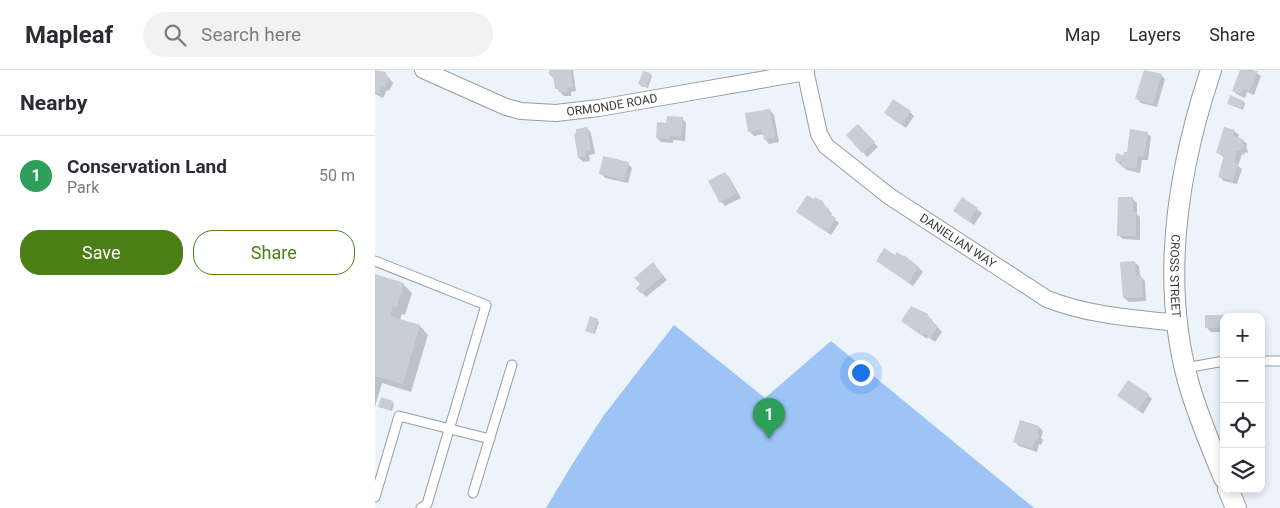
<!DOCTYPE html>
<meta charset="utf-8">
<style>
:root{--surface:#fff;--page:#f2f2f3;--text:#2b2b33;--muted:#7c7c81;--line:#e1e1e2;--accent:#497f14}
body{margin:0;font-family:Roboto,sans-serif;background:var(--page);color:var(--text)}
.controls{position:absolute;right:15px;bottom:15px;display:grid;overflow:hidden;border-radius:10px;box-shadow:0 2px 8px #0003}
.controls button{width:45px;height:45px;display:grid;place-items:center;padding:0;border:0;border-bottom:1px solid var(--line);background:var(--surface);color:var(--text);font:25px sans-serif}
.you{position:absolute;left:485px;top:302px;width:18px;height:18px;margin:-12px;border:4px solid #fff;border-radius:50%;background:#1a73e8;box-shadow:0 0 0 8px #1a73e833}
.badge{display:grid;place-items:center;width:32px;height:32px;border-radius:50%;background:var(--accent);color:#fff;font-size:16px;font-weight:700}
.pin{position:absolute;translate:-50% -41px;filter:drop-shadow(0 1px 2px #0008)}
.pin::after{content:'';position:absolute;top:26px;width:18px;height:15px;background:inherit;clip-path:polygon(0 0,100% 0,50% 100%)}
.list{margin:0;padding:0;list-style:none}
h2{display:flex;justify-content:space-between;align-items:center;height:65px;margin:0;padding:0 20px;font-size:21px}
h2 small{font-size:16px;font-weight:400;color:var(--muted)}
.list li{display:grid;grid-template-columns:32px 1fr auto;gap:15px;align-items:center;box-sizing:border-box;height:80px;padding:0 20px;border-top:1px solid var(--line)}
.list b{display:block;font-size:19px;white-space:nowrap}
.list p{margin:0;font-size:16px;white-space:nowrap;color:var(--muted)}
.list em{font-size:16px;font-style:normal;color:var(--muted)}
.actions{display:flex;gap:10px;padding:15px 20px}
.actions a{flex:1;padding:11px 0;border:1px solid var(--accent);border-radius:20px;text-align:center;font-size:18px;color:var(--accent)}
.actions .main{background:var(--accent);color:#fff}
.icon{flex:none;width:28px;height:28px;fill:none;stroke:currentColor;stroke-width:2;stroke-linecap:round;stroke-linejoin:round}
.map{position:relative;flex:none;width:905px;height:438px;overflow:hidden}
header{display:flex;align-items:center;gap:30px;box-sizing:border-box;height:70px;padding:0 25px;background:var(--surface);border-bottom:1px solid var(--line)}
header strong{font-size:24px}
nav{display:flex;gap:28px;margin-inline-start:auto;font-size:18px}
.search{width:350px;height:45px;background:var(--page);display:flex;align-items:center;gap:12px;box-sizing:border-box;padding:0 18px;border-radius:28px;color:var(--muted);font-size:19px}
main{display:flex}
aside{flex:1;background:var(--surface)}
.map>svg:first-child{display:block}
.green{fill:#9dc4f5}
.shadow{fill:#0003}
.building{fill:#c7ced6}
.lines{fill:none;stroke-linecap:round;stroke-linejoin:round}
.service-casing{stroke:#969ca4;stroke-width:11}
.minor-casing{stroke:#969ca4;stroke-width:18}
.tertiary-casing{stroke:#969ca4;stroke-width:22}
.service{stroke:#fff;stroke-width:9}
.minor{stroke:#fff;stroke-width:16}
.tertiary{stroke:#fff;stroke-width:20}
.labels{text-anchor:middle;stroke-width:4.5;stroke-linejoin:round;paint-order:stroke}
.street-label{font-size:12px;fill:#393c3f;stroke:#ecf3fb}
</style>
<header>
<strong>Mapleaf</strong>
<div class="search"><svg class="icon" aria-label="search" viewBox="0 0 24 24"><circle cx="10" cy="10" r="6"/><path d="M15 15l6 6"/></svg>Search here</div>
<nav><a>Map</a><a>Layers</a><a>Share</a></nav>
</header>
<main>
<aside>
<h2>Nearby<small></small></h2>
<ul class="list">
<li><span class="badge" style="background:#2e9e5b">1</span><div><b>Conservation Land</b><p>Park</p></div><em>50 m</em></li>
</ul>
<div class="actions"><a class="main">Save</a><a>Share</a></div>
</aside>
<div class="map">
<svg width="905" height="438" viewBox="0 0 905 438">
<rect width="100%" height="100%" fill="#ecf3fb"/>
<path class="green" d="M299 255 390 328 456 271 659 438H171L198 393 229 345Z"/>
<path class="shadow" d="M0 0 10 3 18 13 14 21 12 20 8 28 0 24Z
M174 0H198L201 21 196 22V26H189L181 18 180 9 175 5Z
M866 0H877L886 6 879 25 872 22 870 28 863 25 858 21Z
M275 4 277 6 273 18 266 16 264 14Z
M786 5 790 9 782 37 766 33 762 29Z
M869 32 870 34 868 40 854 34Z
M395 40 399 45 404 72 394 74 390 69 389 64 379 66 375 62Z
M535 42 539 46 531 58 510 43Z
M307 48 311 53 310 71 298 70V73L286 72 282 68 292 54Z
M483 56 503 77 492 87 473 65Z
M212 58 216 63 220 84 214 85 215 91 208 92 204 88Z
M859 61 864 65 863 68 868 70 872 74 871 78 873 81V83L870 82 869 85 867 84 863 96 867 99 862 114 849 111 844 106 850 88 843 83Z
M772 63 776 67 773 90H767L765 103 752 100 741 91 753 84Z
M253 94 257 98 253 113 230 108 226 103Z
M350 103 354 107 366 128 350 136 346 132Z
M588 129 607 143 599 155 584 145Z
M758 129 762 133V144L765 147V170L748 169 743 165Z
M448 133 457 144 456 146 464 153 456 165 422 142Z
M523 184 537 191 548 202 538 216 502 191 520 187Z
M759 192 764 196 765 206 770 211 771 231 754 232 749 228Z
M282 198 292 210 271 227 263 218Z
M0 205 28 214 37 223 30 245 27 244 25 250 45 256 53 265 36 322 7 313 0 337Z
M552 245 567 262 560 272 553 267 552 269 527 251Z
M848 246 849 262H836L832 258Z
M222 250 224 252 220 264 213 262 212 261Z
M773 325 777 329 768 344 744 326Z
M17 332 19 334 17 341 5 337Z
M646 351 664 357 668 361 666 368 668 370 666 375 664 374 662 382 644 376 640 372Z"/>
<path class="building" d="M0 0 11 2 10 5 14 7 10 17 7 16 4 24 0 23Z
M174 0H196L198 17 192 18V22H184L183 19H180L178 5H174Z
M769 0 787 4 778 34 760 29Z
M865 0 883 1 875 21 868 19 866 24 857 21Z
M268 1 276 3 271 17 263 14Z
M855 25 869 31 866 39 852 34Z
M518 29 536 41 526 55 509 43Z
M395 39 400 68 389 70 387 60 373 62 370 43Z
M292 46 308 47 306 67 294 66V69L281 68 282 52 291 53Z
M483 54 500 72 487 83 471 65Z
M212 57 216 80 210 81 211 87 203 88 199 64 201 63V59Z
M849 57 860 60 858 66 868 69 867 74 869 75 868 79 866 78 865 81H862L859 92 863 93 858 111 843 107 849 85 841 83Z
M755 59 773 62 769 87 763 86 761 99 746 97 747 92 740 91 741 83 748 85 749 82H752Z
M228 86 254 92 249 110 224 104Z
M350 102 362 123 345 133 333 111Z
M432 125 439 129 440 127 449 132 447 134 454 139 452 142 461 148 452 162 421 142Z
M587 127 603 138 594 151 578 141Z
M743 127H758V142H761V166H742Z
M509 178 520 185 522 182 528 186 529 185 544 197 534 213 501 191Z
M760 191 761 206 766 205 768 227 748 228 745 192Z
M278 192 288 206 266 224 261 218 265 214 259 208Z
M0 204 29 213 22 237 18 236 15 246 45 255 28 314 0 306Z
M536 236 553 244 552 246 558 250 557 252 563 256 556 268 549 263 547 266 526 251Z
M830 245H849V258H830Z
M215 246 223 249 218 263 210 261Z
M753 310 774 324 763 340 742 326Z
M6 327 18 331 15 340 3 337Z
M645 350 664 356 662 364 664 365 662 371H660L657 378 638 372Z"/>
<g class="lines">
<defs>
<path id="service" d="M0 191 111 235 52 434 46 438
M886 291H905
M810 298 849 291
M98 423 137 295
M0 427 24 346 115 369"/>
<g id="minor">
<path id="s1" d="M48 0 131 37 146 41 181 43 224 38 431 2"/>
<path id="s2" d="M430 0 444 64 451 76 514 126 672 229C716 246 757 248 803 253"/>
</g>
<g id="tertiary">
<path id="s3" d="M836 0C803 99 785 208 813 311 822 344 836 376 849 408"/>
<path d="M853 419 861 438"/>
</g>
</defs>
<use href="#service" class="service-casing"/>
<use href="#minor" class="minor-casing"/>
<use href="#tertiary" class="tertiary-casing"/>
<use href="#service" class="service"/>
<use href="#minor" class="minor"/>
<use href="#tertiary" class="tertiary"/>
</g>
<g class="labels">
<g class="street-label">
<text dy="4" stroke="none"><textPath href="#s1" startOffset="198">ORMONDE ROAD</textPath></text>
<text dy="4" stroke="none"><textPath href="#s2" startOffset="242">DANIELIAN WAY</textPath></text>
<text dy="4" stroke="none"><textPath href="#s3" startOffset="210">CROSS STREET</textPath></text>
</g>
</g>
</svg>
<div class="controls">
<button>+</button>
<button>−</button>
<button><svg class="icon" aria-label="locate" viewBox="0 0 24 24"><circle cx="12" cy="12" r="6"/><path d="M12 2v4M12 18v4M2 12h4M18 12h4"/></svg></button>
<button><svg class="icon" aria-label="layers" viewBox="0 0 24 24"><path d="M12 4l9 5-9 5-9-5zM3 14l9 5 9-5"/></svg></button>
</div>
<div class="you"></div>
<div class="pin badge" style="left:394px;top:369px;background:#2e9e5b">1</div>
</div>
</main>
